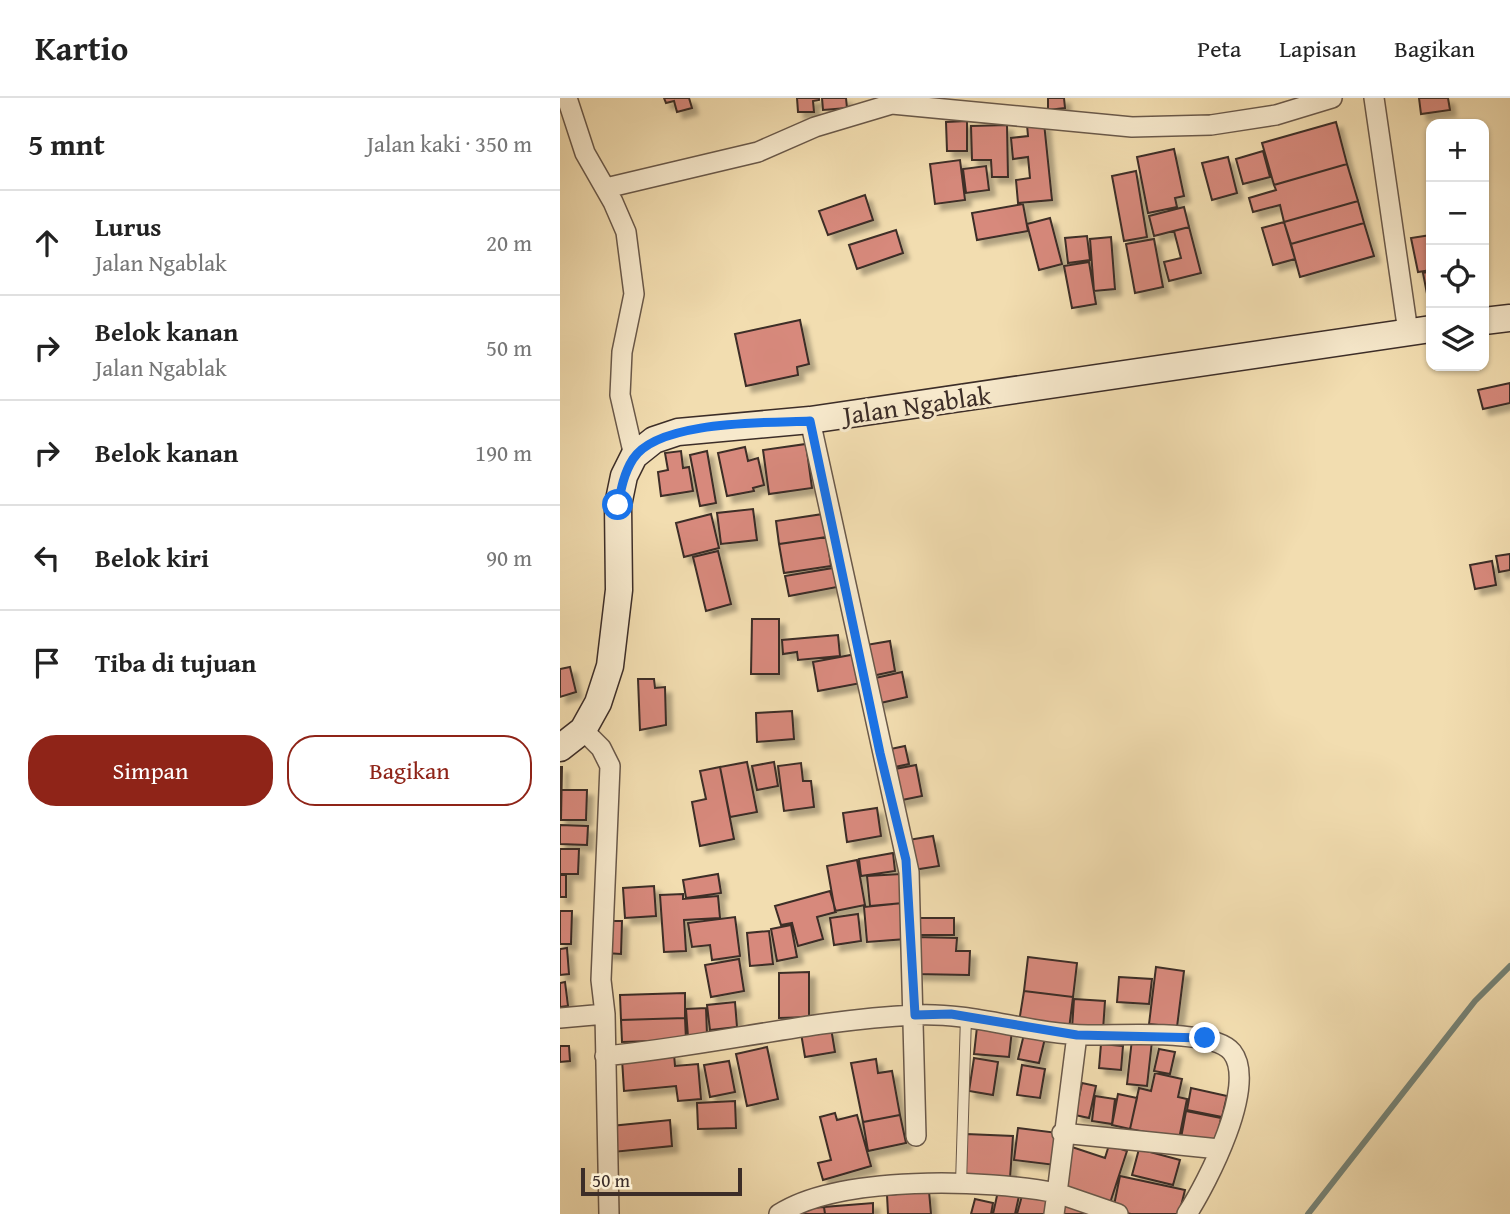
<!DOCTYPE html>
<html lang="id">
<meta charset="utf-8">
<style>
:root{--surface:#fff;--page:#f2f2f2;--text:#222;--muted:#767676;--line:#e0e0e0;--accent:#8f2418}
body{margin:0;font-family:"Gentium Book Plus",serif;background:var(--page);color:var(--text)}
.controls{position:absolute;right:21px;top:21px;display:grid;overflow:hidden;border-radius:14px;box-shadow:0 2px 5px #0004}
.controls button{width:63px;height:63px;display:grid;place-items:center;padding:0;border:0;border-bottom:2px solid var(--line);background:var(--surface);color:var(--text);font:35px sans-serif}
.scale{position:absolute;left:21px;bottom:18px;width:161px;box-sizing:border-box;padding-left:7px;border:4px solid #3c2d28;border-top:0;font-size:19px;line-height:24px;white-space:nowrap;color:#3c2d28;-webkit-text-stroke:5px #f7e9cc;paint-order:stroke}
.stop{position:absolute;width:21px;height:21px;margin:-16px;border:5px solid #1a73e8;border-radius:50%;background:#fff}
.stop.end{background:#1a73e8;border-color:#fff;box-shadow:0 2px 7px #0008}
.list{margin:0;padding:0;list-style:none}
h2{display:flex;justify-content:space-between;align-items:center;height:91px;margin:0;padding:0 28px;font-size:30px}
h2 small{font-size:23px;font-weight:400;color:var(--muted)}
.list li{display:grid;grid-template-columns:46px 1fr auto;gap:21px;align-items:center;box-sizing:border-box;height:105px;padding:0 28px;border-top:2px solid var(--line)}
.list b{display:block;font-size:26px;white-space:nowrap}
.list p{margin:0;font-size:23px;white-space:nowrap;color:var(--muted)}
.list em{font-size:23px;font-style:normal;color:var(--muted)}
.actions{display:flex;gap:14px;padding:21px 28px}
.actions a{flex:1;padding:16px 0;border:2px solid var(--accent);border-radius:28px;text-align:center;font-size:24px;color:var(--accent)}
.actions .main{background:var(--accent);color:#fff}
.icon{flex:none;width:38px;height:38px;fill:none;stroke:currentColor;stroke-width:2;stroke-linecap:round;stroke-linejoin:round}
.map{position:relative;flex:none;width:950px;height:1116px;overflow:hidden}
header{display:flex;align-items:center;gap:42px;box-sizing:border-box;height:98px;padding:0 35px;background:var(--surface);border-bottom:2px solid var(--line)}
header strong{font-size:33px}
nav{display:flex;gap:38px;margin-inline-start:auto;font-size:24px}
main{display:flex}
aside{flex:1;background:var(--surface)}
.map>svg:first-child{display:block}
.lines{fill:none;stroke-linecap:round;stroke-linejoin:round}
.stream{stroke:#758377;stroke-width:6}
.building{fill:#d7897c;stroke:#3c2d28;stroke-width:2;filter:url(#shadow)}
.lane-casing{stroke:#6a594a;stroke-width:12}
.street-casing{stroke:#6a594a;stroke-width:22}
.secondary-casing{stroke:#3c2d28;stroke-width:29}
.lane{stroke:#f7e9cc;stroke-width:10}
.street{stroke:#f7e9cc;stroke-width:19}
.secondary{stroke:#f7e9cc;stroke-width:26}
.route{stroke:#1a73e8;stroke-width:9}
.labels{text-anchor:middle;stroke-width:6;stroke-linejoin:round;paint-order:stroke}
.street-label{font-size:26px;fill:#3c2d28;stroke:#f7e9cc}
</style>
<header>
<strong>Kartio</strong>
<nav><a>Peta</a><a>Lapisan</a><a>Bagikan</a></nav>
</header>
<main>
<aside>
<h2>5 mnt<small>Jalan kaki · 350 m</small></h2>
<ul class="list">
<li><svg class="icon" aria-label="ahead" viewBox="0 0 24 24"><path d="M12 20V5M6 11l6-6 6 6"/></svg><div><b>Lurus</b><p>Jalan Ngablak</p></div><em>20 m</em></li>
<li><svg class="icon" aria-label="right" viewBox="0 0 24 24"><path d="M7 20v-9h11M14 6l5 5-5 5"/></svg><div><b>Belok kanan</b><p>Jalan Ngablak</p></div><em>50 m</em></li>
<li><svg class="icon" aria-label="right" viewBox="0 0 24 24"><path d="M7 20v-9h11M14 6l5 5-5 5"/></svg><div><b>Belok kanan</b></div><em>190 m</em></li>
<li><svg class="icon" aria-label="left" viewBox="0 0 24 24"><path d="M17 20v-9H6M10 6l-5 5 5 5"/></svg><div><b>Belok kiri</b></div><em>90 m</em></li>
<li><svg class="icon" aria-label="arrive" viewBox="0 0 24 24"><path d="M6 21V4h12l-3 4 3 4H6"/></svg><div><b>Tiba di tujuan</b></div></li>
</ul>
<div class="actions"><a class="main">Simpan</a><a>Bagikan</a></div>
</aside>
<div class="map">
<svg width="950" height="1116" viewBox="0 0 950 1116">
<defs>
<filter id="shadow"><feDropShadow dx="6" dy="6" stdDeviation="2" flood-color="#0004"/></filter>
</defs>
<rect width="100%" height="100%" fill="#f2ddb0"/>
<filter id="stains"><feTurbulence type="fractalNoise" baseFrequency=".00286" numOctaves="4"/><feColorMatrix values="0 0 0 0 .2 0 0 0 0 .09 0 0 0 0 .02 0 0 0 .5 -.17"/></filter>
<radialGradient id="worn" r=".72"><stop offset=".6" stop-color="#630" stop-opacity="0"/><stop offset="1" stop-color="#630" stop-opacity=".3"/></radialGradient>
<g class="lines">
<path class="stream" d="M748 1116 915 903 950 868"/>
</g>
<path class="building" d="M104 0H129L132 10 117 14 114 3 106 5Z
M237 0H259V2L253 3 254 14H238Z
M262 0H286L287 10 263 12Z
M488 0H504L505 10 488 12Z
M859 0H888L890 12 861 16Z
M407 23V53H387L386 24Z
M776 24 787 66 714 87 702 45Z
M484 25 492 102 458 105 456 82 470 80 468 59 453 61 451 40 468 38 467 27Z
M447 27 448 79H432L431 62H412L411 28Z
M614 51 624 98 615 100 617 109 588 115 577 59Z
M703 53 710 79 683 86 676 61Z
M668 59 677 95 652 102 642 65Z
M400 62 405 102 375 106 370 66Z
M787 66 798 103 724 124 720 107 693 114 689 100 716 92 714 87Z
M426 68 429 92 406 95 403 71Z
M576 73 587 139 564 143 552 78Z
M305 97 313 122 268 137 259 113Z
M798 103 804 125 731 146 724 124Z
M463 106 468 133 417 142 412 115Z
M624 109 629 129 594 138 589 118Z
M490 120 502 166 479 172 467 126Z
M724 124 735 161 713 167 702 130Z
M804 125 814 158 740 179 731 146Z
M629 129 641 175 609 183 604 164 621 160 614 133Z
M336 132 343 155 297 171 289 147Z
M871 137V172L858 174 851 140Z
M527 138 530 162 508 165 505 140Z
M551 139 555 191 534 193 530 141Z
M594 141 603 189 575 195 566 146Z
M529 164 536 206 512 210 504 168Z
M871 173V200L868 201 863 175Z
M240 222 249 266 237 269 238 277 186 288 175 236Z
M950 285V305L923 311 918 292Z
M246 346 252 390 209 396 203 352Z
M185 349 188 363 198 360 204 387 193 390 194 393 167 398 158 355Z
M121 353 123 370 129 369 133 393 101 398 98 374 108 372 105 355Z
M147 353 156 405 140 408 130 357Z
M193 411 197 442 161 446 157 415Z
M151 416 159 450 124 459 116 425Z
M263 416 267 439 219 446 216 423Z
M267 439 271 468 224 475 219 446Z
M158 453 171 506 146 513 133 459Z
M950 456V472L939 474 936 458Z
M932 463 936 487 915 491 910 467Z
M273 470 277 489 229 498 225 478Z
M192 521H219V576H191Z
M278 537 280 558 238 562 237 554 223 556 222 542Z
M330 543 335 573 312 578 306 547Z
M296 556 301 585 258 593 253 564Z
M10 569 16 594 0 599V571Z
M342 574 347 599 316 606 311 581Z
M78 581H94L95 590 105 589 106 627 80 632Z
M232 613 234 641 197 644 196 615Z
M345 648 349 666 330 670 326 652Z
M187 664 197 714 170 719 160 669Z
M214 664 218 688 197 692 192 668Z
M241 665 243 683H251L254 709 224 713 218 668Z
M356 667 362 698 337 703 330 672Z
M0 669H2L1 722H0Z
M160 669 174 741 140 748 132 704 146 701 140 673Z
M1 692H27L26 722H1Z
M317 710 321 738 287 744 283 715Z
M0 727 28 728 27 747 0 746Z
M373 738 379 768 353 772 348 742Z
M0 751H19L18 776H0Z
M333 755 335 773 301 778 299 761Z
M297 762 305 807 275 813 267 768Z
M158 776 161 795 126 800 123 782Z
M341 776 343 805 310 808 307 778Z
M0 777H6V799H0Z
M94 788 96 818 65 820 63 790Z
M270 793 276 814 257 819 263 841 238 848 232 825 221 827 215 808Z
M123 796V801L158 798 160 820 124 822 126 853 104 854 100 797Z
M343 805 346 841 307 844 304 809Z
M0 813H12L11 846H0Z
M298 816 301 843 274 847 270 820Z
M175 819 180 858 152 862 150 847 132 849 128 825Z
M360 820H394V837H359Z
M46 823H62L61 856 45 855Z
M231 827 237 859 217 863 211 831Z
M209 833 213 866 190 868 187 835Z
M355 839 397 840 396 853H410L409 877 355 876Z
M7 850 9 876 0 877V851Z
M468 859 517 865 513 899 464 893Z
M179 861 184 893 151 899 145 867Z
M596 869 624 873 617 929 589 926Z
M249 874V919L219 920V875Z
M559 879 592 881 589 906 557 904Z
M5 884 8 908 0 909V885Z
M464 893 513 899 509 931 459 924Z
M125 895V920L61 922 60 897Z
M514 901 545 903 543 932 512 931Z
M175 904 177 929 150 932 147 907Z
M146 910 147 937 128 939 126 911Z
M125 920 126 942 62 944 61 922Z
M417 929 452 932 449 959 414 956Z
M271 930 275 954 245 959 241 935Z
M465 932 486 936 479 965 458 961Z
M572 941 592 943 587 988 567 986Z
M541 946 563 948 561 972 539 970Z
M0 948H9L10 963 0 964Z
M207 949 218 1001 187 1008 176 956Z
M599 951 615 954 610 976 594 973Z
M114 956 115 968 138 966 141 1001 118 1003 116 988 64 993 62 961Z
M414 960 438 964 433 997 409 993Z
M316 961 318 975 332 973 340 1017 303 1024 291 965Z
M169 963 175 994 150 999 144 967Z
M462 967 485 971 480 1000 457 997Z
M595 975 622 981 618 999 627 1001 619 1041 570 1031 579 990 591 993Z
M522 985 536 988 529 1020 515 1017Z
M631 990 667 998 662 1019 627 1012Z
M558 996 577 1000 570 1031 552 1027Z
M535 998 555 1001 552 1026 532 1023Z
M175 1003 176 1030 138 1031 137 1005Z
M626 1013 661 1020 656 1047 621 1040Z
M275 1015 277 1022 297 1017 311 1068 263 1082 258 1065 271 1062 260 1019Z
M340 1017 346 1045 308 1053 303 1024Z
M110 1022 112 1048 53 1054 51 1028Z
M458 1030 498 1035 495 1067 454 1062Z
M406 1036 453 1038 450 1080 404 1078Z
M549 1047 567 1053 550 1105 499 1089 512 1049 545 1060Z
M579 1051 620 1062 613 1087 572 1077Z
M560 1078 625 1092 619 1116H571L553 1112Z
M369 1093 371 1116H328L327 1097Z
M438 1093 459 1098 455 1116H433Z
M463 1094 489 1100 485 1116H457Z
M415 1101 433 1105 431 1116H411Z
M503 1103 547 1116H499Z
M313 1105V1116H265L264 1109Z
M264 1109 265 1116H239V1111Z"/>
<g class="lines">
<defs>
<path id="lane" d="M401 1086 406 918"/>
<path id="street" d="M7 0 25 55 53 104 66 134 74 196 62 254 60 297 74 358
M814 0 848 234
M46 90 198 54 255 29 332 6 572 29 651 27 716 17 772 0
M250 322 349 774 356 1038
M23 632 41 650 50 668 41 882 45 916 49 1116
M0 920 45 916
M45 958C149 948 251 922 355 917 414 914 469 936 528 937 558 938 653 930 672 954 698 987 647 1085 627 1116
M502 1035 659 1051
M219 1116C280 1077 426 1081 497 1095L517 937
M494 1116 497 1095 558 1116"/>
<path id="secondary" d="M924 223 950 220
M0 650 23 632 38 605 50 568 59 492 58 407 64 378 74 358 94 342 118 334 250 322 871 231"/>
</defs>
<use href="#lane" class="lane-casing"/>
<use href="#street" class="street-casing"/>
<use href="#secondary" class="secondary-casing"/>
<use href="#lane" class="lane"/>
<use href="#street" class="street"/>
<use href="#secondary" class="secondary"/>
</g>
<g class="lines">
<path class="route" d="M58 407C61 391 64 375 73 361 98 322 206 325 250 323L320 655 346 762 355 917 391 916 517 937 645 940"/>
</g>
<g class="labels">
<g class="street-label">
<text transform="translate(357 307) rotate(-8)" y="9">Jalan Ngablak</text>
</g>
</g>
<rect width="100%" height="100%" filter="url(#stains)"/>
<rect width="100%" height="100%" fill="url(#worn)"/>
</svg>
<div class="controls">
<button>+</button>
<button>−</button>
<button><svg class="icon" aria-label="locate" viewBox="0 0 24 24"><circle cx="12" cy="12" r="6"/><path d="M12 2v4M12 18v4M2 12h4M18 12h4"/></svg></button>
<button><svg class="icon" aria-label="layers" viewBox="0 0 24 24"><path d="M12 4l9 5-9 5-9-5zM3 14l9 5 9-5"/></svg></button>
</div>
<div class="scale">50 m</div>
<div class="stop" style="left:58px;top:407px"></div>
<div class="stop end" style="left:645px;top:940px"></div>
</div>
</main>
